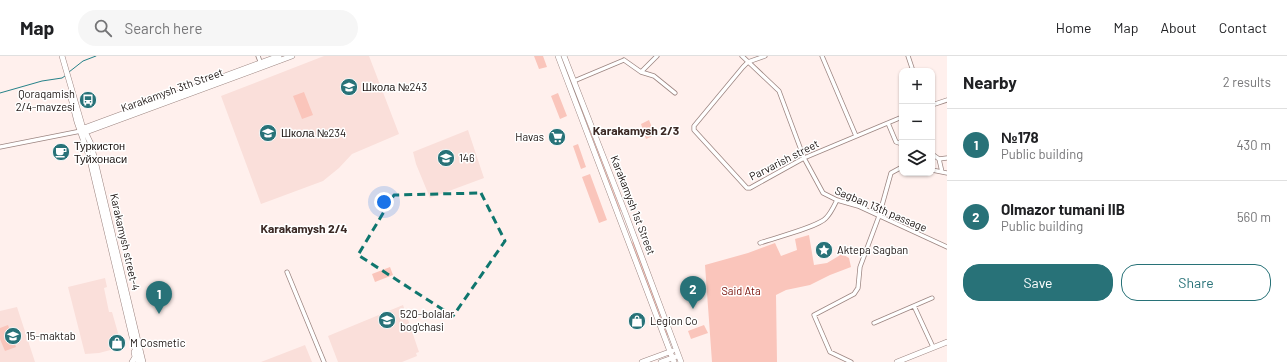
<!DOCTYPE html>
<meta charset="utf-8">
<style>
:root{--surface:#fff;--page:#f6f6f6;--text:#202124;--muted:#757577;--line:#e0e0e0;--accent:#287278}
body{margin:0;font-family:Barlow,sans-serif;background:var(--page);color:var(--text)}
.controls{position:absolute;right:12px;top:12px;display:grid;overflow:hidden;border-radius:8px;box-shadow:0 1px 3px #0004}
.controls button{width:36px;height:36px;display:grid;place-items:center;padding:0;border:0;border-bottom:1px solid var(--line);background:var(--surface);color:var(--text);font:20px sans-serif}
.you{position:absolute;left:384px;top:146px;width:14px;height:14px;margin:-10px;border:3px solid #fff;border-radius:50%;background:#1a73e8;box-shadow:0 0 0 6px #1a73e833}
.badge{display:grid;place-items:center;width:26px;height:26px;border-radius:50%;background:var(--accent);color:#fff;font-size:13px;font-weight:700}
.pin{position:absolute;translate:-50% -33px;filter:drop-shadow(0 1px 2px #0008)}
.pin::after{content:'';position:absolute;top:21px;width:14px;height:12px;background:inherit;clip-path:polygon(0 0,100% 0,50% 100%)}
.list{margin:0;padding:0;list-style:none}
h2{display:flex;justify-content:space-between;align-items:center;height:52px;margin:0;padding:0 16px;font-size:17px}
h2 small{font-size:13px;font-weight:400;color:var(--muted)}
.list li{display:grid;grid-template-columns:26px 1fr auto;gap:12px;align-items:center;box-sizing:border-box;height:72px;padding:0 16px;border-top:1px solid var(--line)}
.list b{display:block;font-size:15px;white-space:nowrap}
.list p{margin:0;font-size:13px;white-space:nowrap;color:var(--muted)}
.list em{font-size:13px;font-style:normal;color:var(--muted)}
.actions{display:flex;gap:8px;padding:12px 16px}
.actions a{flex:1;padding:9px 0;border:1px solid var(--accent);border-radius:16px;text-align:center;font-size:14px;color:var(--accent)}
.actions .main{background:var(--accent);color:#fff}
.icon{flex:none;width:22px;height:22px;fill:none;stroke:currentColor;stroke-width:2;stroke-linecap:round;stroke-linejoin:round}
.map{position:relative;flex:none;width:947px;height:306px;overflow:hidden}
header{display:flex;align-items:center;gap:24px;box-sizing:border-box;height:56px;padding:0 20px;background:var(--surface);border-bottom:1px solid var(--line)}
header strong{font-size:19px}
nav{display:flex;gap:22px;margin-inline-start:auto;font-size:14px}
.search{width:280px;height:36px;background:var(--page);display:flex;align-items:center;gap:10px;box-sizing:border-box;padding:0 14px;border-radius:22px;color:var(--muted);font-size:15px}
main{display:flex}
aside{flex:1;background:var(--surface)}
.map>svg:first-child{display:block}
.built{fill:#fadfda}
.green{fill:#fac5bb}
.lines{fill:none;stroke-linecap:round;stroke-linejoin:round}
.stream{stroke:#268289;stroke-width:1}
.street-casing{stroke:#9c8581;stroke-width:5}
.secondary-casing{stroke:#9c8581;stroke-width:6}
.street{stroke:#fff;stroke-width:3.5}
.secondary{stroke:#fff;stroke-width:5}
.marked{fill:none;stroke:#0f766e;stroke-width:3;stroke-dasharray:8 5;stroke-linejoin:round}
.labels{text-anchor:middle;stroke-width:3;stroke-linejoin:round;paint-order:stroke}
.poi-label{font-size:11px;fill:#1b1311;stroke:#fff;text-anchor:start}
.street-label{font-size:11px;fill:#1b1311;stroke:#fff}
.park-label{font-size:11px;fill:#750a02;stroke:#fff}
.neighbourhood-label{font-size:12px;font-weight:bold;fill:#3b2925;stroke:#fff}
</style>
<header>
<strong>Map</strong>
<div class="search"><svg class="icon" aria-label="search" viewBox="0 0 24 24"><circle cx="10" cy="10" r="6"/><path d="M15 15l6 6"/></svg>Search here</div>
<nav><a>Home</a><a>Map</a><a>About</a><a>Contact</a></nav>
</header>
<main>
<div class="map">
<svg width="947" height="306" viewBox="0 0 947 306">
<rect width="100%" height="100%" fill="#fff0ed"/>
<path class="built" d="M324 0H369L399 78 352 98 339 112 323 125 261 148 221 40Z
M468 74 484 122 430 142 416 108 413 96Z
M105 222 107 231 104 232 109 256H112L122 291 99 297 85 298 68 231Z
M403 249 419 296 416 297 417 300 402 306H338L328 280Z
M17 251 35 306H0V255Z
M305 289 312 306H261Z"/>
<path class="green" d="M534 0H543L547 11 539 13Z
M560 0H562L621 155H620Z
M304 36 313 59 302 63 293 40Z
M558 37 567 60 560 63 551 40Z
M649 64 655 79 646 83 641 68Z
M578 88 586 111 581 113 573 90Z
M590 118 607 164 599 167 582 121Z
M809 179 814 209 827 207 842 198 849 202 851 211 830 219 810 229 786 234 776 239 777 306H712L705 209 748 197 775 187 781 200 797 194 795 183Z
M633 185 668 279 667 281 632 187Z
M390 211 393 219 375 226 372 218Z
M8 269 16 291 5 295 0 283V272Z
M704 269 708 277 691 283 688 275Z"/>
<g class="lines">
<path class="stream" d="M69 16 83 5 96 0
M0 37 42 25 62 22 65 20"/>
<defs>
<path id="street" d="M258 0 261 8
M742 0 779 35 804 102 823 137 837 144 858 150 947 191
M765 0 748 6 743 11 694 70V74L747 132H750L804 102 902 61
M822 0 856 80
M908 0 913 15
M624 4 641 16 654 20 675 37
M641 16 657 0
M574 25 624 4
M932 49 947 44
M888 67 896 86 902 88
M0 91 81 75
M932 98 939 103 942 116
M939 103 947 102
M932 114 947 117
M760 187C774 182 818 171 826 162 831 157 834 150 837 144
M287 216 324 306
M914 250 933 291
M874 267 932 242
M851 306 830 296 814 259 854 238 858 232 860 211 879 160 891 117 902 111"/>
<path id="secondary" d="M62 0 82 69 91 88 143 306
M558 0 674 306
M564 0 626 159 681 306
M71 42 77 66 89 100 138 306
M82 75 84 72 279 0
M83 76H86L292 0
M132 306 135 301 134 296
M642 306 672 295
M661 306 675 301
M897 306 947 286"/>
</defs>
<use href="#street" class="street-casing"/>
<use href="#secondary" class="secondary-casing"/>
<use href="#street" class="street"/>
<use href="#secondary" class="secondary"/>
</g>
<path class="marked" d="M481 137 505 185 453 260 358 199 394 139Z"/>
<defs>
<symbol id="school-disc" viewBox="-11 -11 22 22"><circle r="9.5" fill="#287278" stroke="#fff"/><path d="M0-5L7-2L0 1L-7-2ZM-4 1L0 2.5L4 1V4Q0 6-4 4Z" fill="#fff"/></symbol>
<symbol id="bus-disc" viewBox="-11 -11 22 22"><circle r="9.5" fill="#287278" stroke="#fff"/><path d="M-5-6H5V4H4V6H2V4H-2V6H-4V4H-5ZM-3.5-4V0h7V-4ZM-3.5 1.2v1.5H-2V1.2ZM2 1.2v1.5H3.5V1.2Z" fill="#fff"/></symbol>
<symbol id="supermarket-disc" viewBox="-11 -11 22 22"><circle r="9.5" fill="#287278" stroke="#fff"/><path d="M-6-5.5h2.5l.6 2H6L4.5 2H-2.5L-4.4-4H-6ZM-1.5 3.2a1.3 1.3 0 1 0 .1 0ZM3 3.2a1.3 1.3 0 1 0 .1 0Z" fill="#fff"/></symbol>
<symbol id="cafe-disc" viewBox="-11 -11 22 22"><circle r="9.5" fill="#287278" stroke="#fff"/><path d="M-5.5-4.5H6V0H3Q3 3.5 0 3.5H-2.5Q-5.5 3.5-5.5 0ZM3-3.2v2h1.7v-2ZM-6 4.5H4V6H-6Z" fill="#fff"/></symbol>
<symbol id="sight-disc" viewBox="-11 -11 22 22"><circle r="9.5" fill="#287278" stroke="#fff"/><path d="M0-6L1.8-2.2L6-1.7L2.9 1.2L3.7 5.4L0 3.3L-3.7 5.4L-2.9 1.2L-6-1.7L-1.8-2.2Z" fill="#fff"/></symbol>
<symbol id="shop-disc" viewBox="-11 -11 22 22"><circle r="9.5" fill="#287278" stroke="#fff"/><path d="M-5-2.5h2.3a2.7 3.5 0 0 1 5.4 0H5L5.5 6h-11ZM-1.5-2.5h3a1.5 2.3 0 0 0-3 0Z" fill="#fff"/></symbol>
</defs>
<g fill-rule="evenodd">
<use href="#school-disc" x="339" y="21" width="20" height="20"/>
<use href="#bus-disc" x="78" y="34" width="20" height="20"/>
<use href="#school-disc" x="258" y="67" width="20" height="20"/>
<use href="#supermarket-disc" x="547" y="71" width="20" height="20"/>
<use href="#cafe-disc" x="51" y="86" width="20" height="20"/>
<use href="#school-disc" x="436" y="92" width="20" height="20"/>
<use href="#sight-disc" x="814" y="184" width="20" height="20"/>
<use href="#school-disc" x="377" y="254" width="20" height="20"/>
<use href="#shop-disc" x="627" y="255" width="20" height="20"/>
<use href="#school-disc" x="3" y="270" width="20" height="20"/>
<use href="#shop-disc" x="107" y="277" width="20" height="20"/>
</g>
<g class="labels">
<g class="poi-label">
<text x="362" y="35">Школа №243</text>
<text x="75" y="42" text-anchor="end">Qoraqamish<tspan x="75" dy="13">2/4-mavzesi</tspan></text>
<text x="281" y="81">Школа №234</text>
<text x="544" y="85" text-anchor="end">Havas</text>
<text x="74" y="94">Туркистон<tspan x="74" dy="13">Туйхонаси</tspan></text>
<text x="459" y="106">146</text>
<text x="837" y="198">Aktepa Sagban</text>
<text x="400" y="262">520-bolalar<tspan x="400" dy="13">bog'chasi</tspan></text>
<text x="650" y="269">Legion Co</text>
<text x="26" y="284">15-maktab</text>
<text x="130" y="291">M Cosmetic</text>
</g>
<g class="street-label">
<text transform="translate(172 34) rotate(-20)" y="4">Karakamysh 3th Street</text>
<text transform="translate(784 104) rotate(-27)" y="4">Parvarish street</text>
<text transform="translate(633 149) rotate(69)" y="4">Karakamysh 1st Street</text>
<text transform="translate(881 153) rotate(23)" y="4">Sagban 13th passage</text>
<text transform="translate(125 186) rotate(77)" y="4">Karakamysh street-4</text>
</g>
<g class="park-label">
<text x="741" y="239">Said Ata</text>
</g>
<g class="neighbourhood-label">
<text x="636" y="79">Karakamysh 2/3</text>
<text x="304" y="177">Karakamysh 2/4</text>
</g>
</g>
</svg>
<div class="controls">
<button>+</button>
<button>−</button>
<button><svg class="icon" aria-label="layers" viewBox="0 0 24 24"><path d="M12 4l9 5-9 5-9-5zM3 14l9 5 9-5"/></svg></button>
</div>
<div class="you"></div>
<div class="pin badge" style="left:159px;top:258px">1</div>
<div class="pin badge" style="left:693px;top:253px">2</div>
</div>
<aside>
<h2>Nearby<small>2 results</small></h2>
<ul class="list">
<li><span class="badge">1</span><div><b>№178</b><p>Public building</p></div><em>430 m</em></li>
<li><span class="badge">2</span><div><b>Olmazor tumani IIB</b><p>Public building</p></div><em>560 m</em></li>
</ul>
<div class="actions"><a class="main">Save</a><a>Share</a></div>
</aside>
</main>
